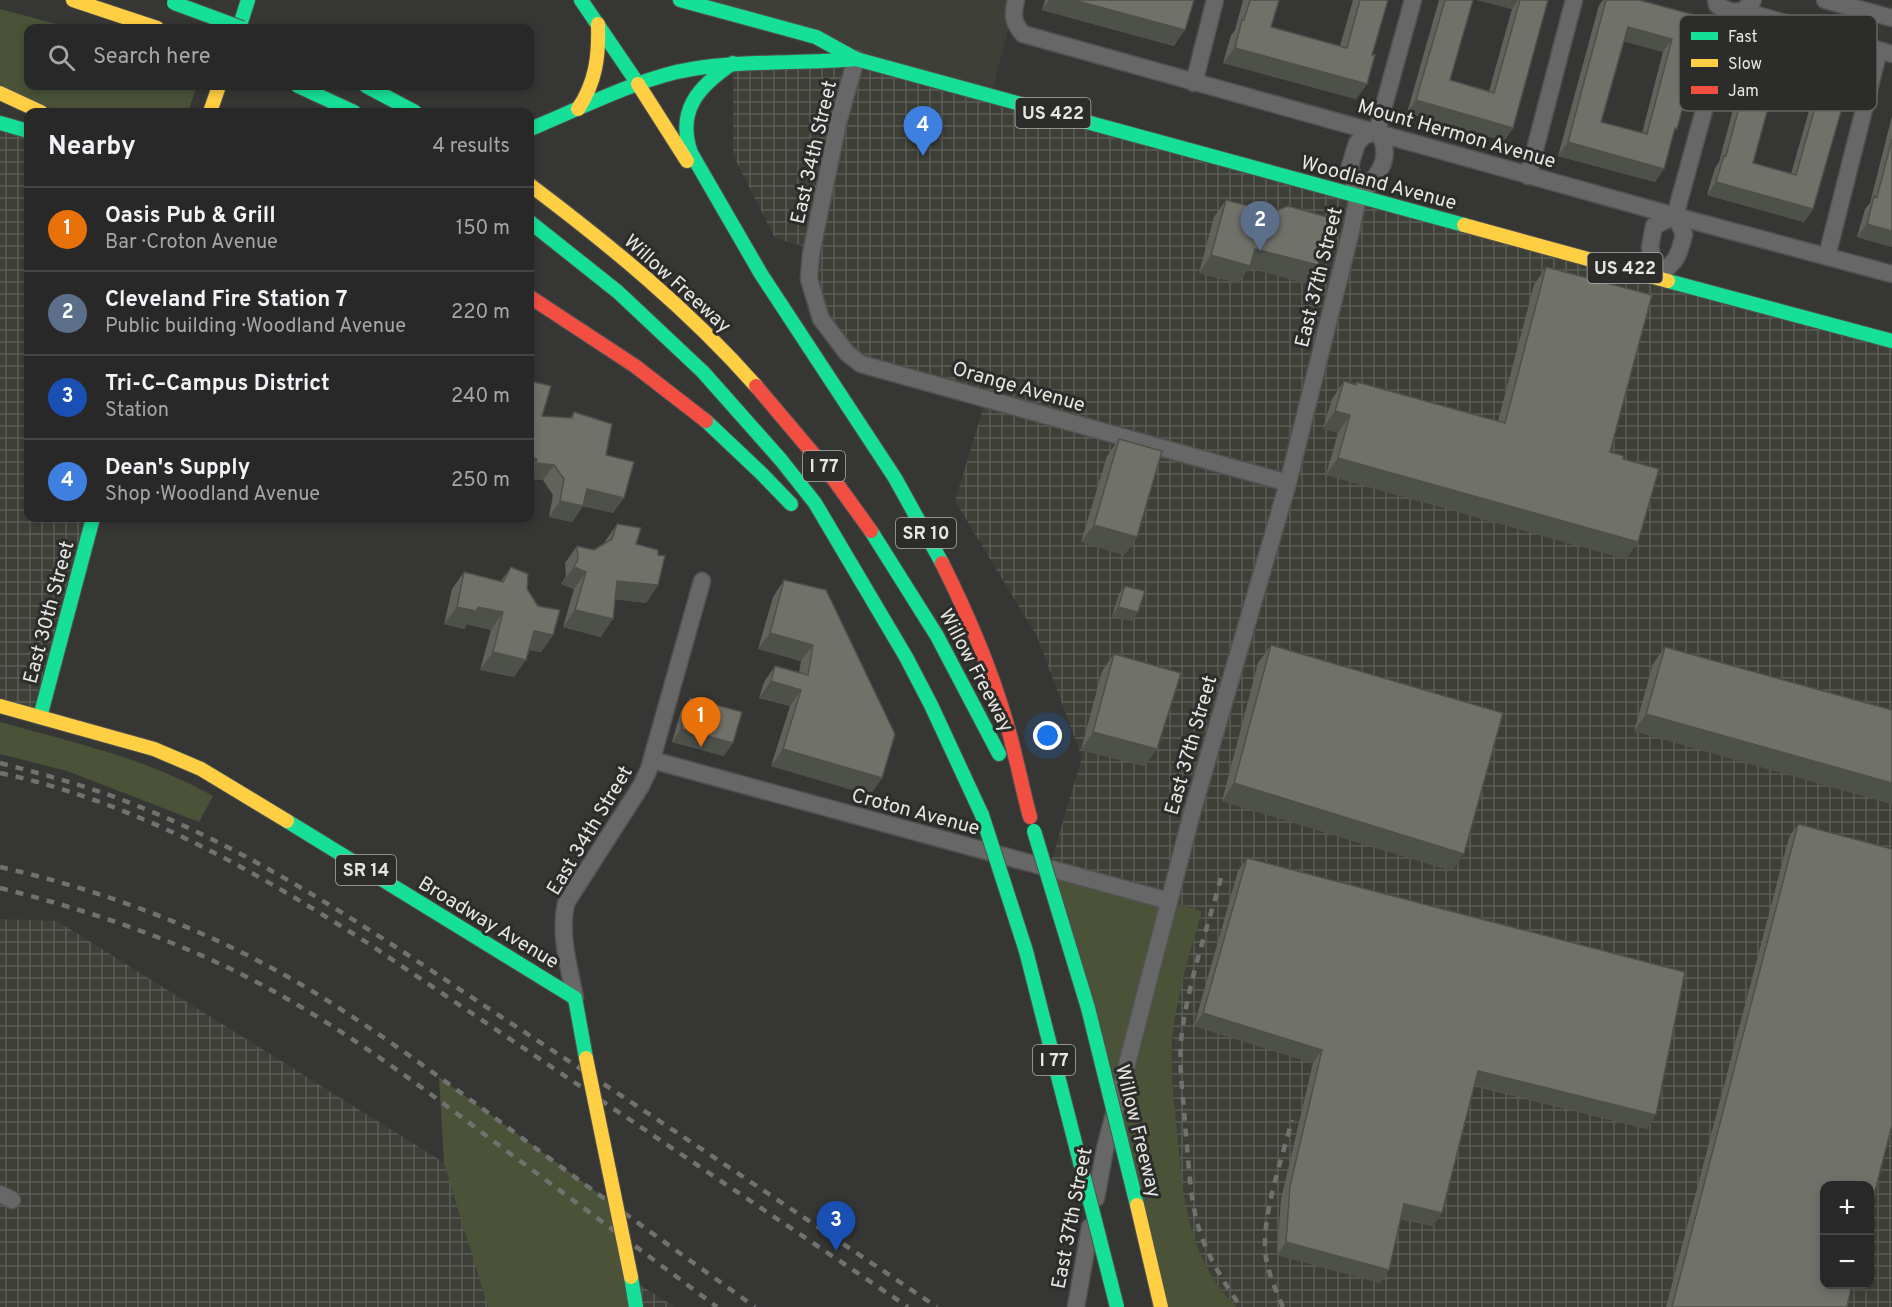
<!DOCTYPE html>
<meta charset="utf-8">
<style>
:root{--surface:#282828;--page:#343434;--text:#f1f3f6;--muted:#a5a6a8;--line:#444445;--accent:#ea580c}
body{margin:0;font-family:Overpass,sans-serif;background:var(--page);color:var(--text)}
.controls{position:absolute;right:18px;bottom:18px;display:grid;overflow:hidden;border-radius:12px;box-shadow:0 3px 9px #0003}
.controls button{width:54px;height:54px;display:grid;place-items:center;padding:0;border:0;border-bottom:2px solid var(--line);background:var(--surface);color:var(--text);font:30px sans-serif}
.you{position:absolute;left:1048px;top:736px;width:21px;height:21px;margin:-15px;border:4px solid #fff;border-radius:50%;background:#1a73e8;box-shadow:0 0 0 9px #1a73e833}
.badge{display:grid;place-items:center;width:39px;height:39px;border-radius:50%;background:var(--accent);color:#fff;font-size:20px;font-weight:700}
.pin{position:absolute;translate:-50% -50px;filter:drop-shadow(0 2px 3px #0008)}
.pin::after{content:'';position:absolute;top:32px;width:21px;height:18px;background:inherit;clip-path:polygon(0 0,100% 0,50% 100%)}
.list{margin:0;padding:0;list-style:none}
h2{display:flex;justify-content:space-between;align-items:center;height:78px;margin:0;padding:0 24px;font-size:26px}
h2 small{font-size:20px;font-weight:400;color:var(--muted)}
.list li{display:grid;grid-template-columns:39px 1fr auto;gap:18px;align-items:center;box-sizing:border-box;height:84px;padding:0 24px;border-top:2px solid var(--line)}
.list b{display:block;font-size:22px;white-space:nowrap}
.list p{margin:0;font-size:20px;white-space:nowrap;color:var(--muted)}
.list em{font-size:20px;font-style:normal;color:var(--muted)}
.icon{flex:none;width:33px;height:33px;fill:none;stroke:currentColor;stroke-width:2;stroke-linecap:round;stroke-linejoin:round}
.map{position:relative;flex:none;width:1892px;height:1307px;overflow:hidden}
.search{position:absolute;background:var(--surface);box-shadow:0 3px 9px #0003;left:24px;top:24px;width:510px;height:66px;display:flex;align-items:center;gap:15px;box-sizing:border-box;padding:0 21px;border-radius:12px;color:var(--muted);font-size:22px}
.panel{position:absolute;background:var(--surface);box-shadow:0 3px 9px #0003;left:24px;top:108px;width:510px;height:414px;border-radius:12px}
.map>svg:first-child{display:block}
.built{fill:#3e4038}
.industrial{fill:url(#industrial-grid);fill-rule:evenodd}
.grass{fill:#4a5238}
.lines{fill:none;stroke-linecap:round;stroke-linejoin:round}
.street-casing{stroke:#525251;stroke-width:19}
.fast-casing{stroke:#525251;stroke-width:16}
.slow-casing{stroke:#525251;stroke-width:16}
.jam-casing{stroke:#525251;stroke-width:16}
.street{stroke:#676767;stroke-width:16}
.fast{stroke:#16e098;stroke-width:14}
.slow{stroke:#ffcf43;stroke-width:14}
.jam{stroke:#f24e42;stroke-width:14}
.rail{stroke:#717270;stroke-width:4.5;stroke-dasharray:8 8;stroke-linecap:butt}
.fast-bridge-casing{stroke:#525251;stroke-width:16;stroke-linecap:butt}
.slow-bridge-casing{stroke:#525251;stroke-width:16;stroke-linecap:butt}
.fast-bridge{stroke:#16e098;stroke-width:14}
.slow-bridge{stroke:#ffcf43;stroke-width:14}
.wall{fill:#60625b;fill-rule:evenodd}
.shaded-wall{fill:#4e504a}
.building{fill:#70726a;stroke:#4e504a;stroke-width:1.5;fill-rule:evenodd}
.labels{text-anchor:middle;stroke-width:6;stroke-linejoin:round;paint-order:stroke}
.shield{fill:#2c2c2a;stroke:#aeafad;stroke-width:1.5}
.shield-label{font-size:18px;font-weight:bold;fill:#e6e7e5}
.street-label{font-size:20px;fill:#e6e7e5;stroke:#2c2c2a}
.key{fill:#2c2c2a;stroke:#646462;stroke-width:1.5}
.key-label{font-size:16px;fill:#e6e7e5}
</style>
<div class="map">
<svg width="1892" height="1307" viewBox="0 0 1892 1307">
<defs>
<pattern id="industrial-grid" width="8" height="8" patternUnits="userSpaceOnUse" patternTransform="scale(1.5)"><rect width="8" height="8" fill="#3e4038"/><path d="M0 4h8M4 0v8" fill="none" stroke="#5a5c55"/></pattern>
</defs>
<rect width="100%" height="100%" fill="#363635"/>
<path class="built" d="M680 0H1016L991 95Z"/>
<path class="industrial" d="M856 59 1892 341V1307H1237L1232 1303 1215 1282 1199 1254 1190 1227 1181 1187 1171 1067 1174 1027 1180 986 1202 911 1049 869 1082 757 1037 636 955 501 986 399 861 364 821 319 812 249 775 238 733 155V63ZM1824 1186H1870V1284H1824Z
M0 123 28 131V518H93L40 717 0 706Z
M0 919 57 921 675 1307H0Z"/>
<path class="grass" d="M0 9 71 28H28V86H197L188 112H58L0 86Z
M0 722C72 742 148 759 213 796L199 822 67 771 0 754Z
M1049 869 1202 911C1191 949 1179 986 1174 1026 1169 1058 1173 1089 1176 1121 1182 1188 1185 1258 1237 1307H1161Z
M439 1077 616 1206 636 1307H488L444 1163Z"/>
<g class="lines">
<defs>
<path id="street" d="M1016 0C1012 15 1013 23 1023 34L1675 216 1892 274
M1716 0 1717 5 1731 12 1743 11 1753 0
M1825 0 1892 18
M1743 11 1892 54
M856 59 838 123 811 254 809 279 821 319 847 353 861 364 1288 483
M1194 83 1215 0
M1377 131 1413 0
M1528 176 1574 0
M1358 197C1376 178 1396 157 1377 131
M1675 216 1654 226 1650 247 1657 276C1676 263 1679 256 1684 234L1675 216 1731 12
M1827 256 1879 50
M652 760 1169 901
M575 998C569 967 559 934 566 903L641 786 649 769 702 581
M0 1194 12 1200
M1096 1198 1105 1149 1193 809 1288 483 1351 231 1358 197 1350 166 1357 143 1364 136 1377 131
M1076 1307 1090 1227"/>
<path id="fast" d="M581 0 638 84
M680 0 816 37 856 59 1464 225
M239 28 248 0
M733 63C699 86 676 110 691 153L761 274 895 478 942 563
M298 86 354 112
M366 86 415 112
M0 123 28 131
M530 129C579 109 641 77 692 69 747 60 801 64 856 59
M530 222 618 292 703 372 781 460 815 503 906 657 931 705 982 815
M1668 281 1892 341
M706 421 762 474 791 504
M871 531 937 636 999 754
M40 717 93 518
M287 821 575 998 586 1058
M631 1277 636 1307"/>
<path id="slow" d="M73 0 157 28
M638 84 687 161
M0 93 41 112
M578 109C596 82 599 56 598 24
M210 112 219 86
M530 185C611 246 689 310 756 386
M1464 225 1668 281
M0 706 154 749 201 769 287 821"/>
<path id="jam" d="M530 297 635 366 706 421
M756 386 827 470 871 531
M942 563C967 613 989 664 1005 718 1015 750 1021 784 1030 817"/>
</defs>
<use href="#street" class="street-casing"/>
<use href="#fast" class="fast-casing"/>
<use href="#slow" class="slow-casing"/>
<use href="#jam" class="jam-casing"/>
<use href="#street" class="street"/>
<use href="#fast" class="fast"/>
<use href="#slow" class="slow"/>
<use href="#jam" class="jam"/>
<path class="rail" d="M0 763C42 774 84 785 125 801 264 854 386 941 509 1022 652 1115 794 1211 937 1307
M0 773C132 801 250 868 363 940L908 1307
M0 867C107 891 213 932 307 988 386 1036 460 1092 534 1147 607 1201 681 1254 755 1307
M1221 878C1207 929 1189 980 1182 1032 1178 1063 1183 1093 1185 1123 1188 1154 1189 1188 1196 1218 1204 1251 1222 1280 1241 1307
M0 888C84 909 165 936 243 975 330 1019 410 1078 488 1137 564 1194 641 1250 717 1307
M1283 1307C1276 1291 1269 1275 1266 1258 1260 1219 1282 1159 1292 1120"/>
<defs>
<path id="fast-bridge" d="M174 3 242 28
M982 815 1026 951 1117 1307
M1034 831 1088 1008 1137 1205"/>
<path id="slow-bridge" d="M586 1058 631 1277
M1137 1205 1161 1307"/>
</defs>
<use href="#fast-bridge" class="fast-bridge-casing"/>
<use href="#slow-bridge" class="slow-bridge-casing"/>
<use href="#fast-bridge" class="fast-bridge"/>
<use href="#slow-bridge" class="slow-bridge"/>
</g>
<path class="wall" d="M1045 0H1194L1174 46 1042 10Z
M1243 0H1279L1271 27 1340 46 1353 0H1388L1372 55 1367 84 1356 99 1223 63 1231 35 1235 30Z
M1439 0H1473L1450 80 1489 91 1512 9 1477 0H1548L1513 128 1504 141 1407 113Z
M1603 0H1639L1706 18 1674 133 1655 182 1558 156 1599 5ZM1624 41 1663 52 1642 133 1601 122Z
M1759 33 1856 59 1813 209 1804 222 1707 195 1715 168 1719 162 1750 46ZM1775 82 1814 93 1791 174 1753 163Z
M1892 116V247L1857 237 1865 209 1870 203Z
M1226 200 1306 283 1249 268 1238 283 1199 273 1214 217Z
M1546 267 1610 452 1623 459 1626 559 1326 475 1338 433 1323 428 1332 399 1344 381 1355 384 1357 382 1498 421 1534 285Z
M530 381 542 416 570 418 574 412 606 455 613 513 583 506 572 522 549 517 553 495 543 480 530 479Z
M1119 439 1137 537 1124 555 1081 542 1107 456Z
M617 524 636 544 658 585 646 603 615 599 601 637 563 627 574 589 561 584 566 576 565 563 577 546 594 550 604 543Z
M511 567 527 589 553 635 541 652 529 650 514 677 480 670 491 630 467 624 464 629 444 624 452 589 464 572 500 582Z
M784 580 882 778 870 795 771 766 790 706 759 698 764 682 775 666 799 673 801 661 758 649 773 597Z
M1125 586 1132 621 1112 616 1119 594Z
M1271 645 1452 871 1222 801 1258 663Z
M1665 647 1892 710V804L1634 731 1653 664Z
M1114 654 1145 766 1081 750 1102 671Z
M690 698 724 756 672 742 681 711Z
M1798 824 1847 1307H1666L1789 837Z
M1247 858 1647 1129 1474 1086 1433 1226 1400 1219 1389 1270 1380 1283 1277 1255 1281 1199 1313 1063 1194 1026 1238 871Z"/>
<path class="shaded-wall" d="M1049 0H1074L1185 30 1174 46 1042 10Z
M1477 0H1518L1512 9Z
M1628 27 1672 39 1663 52 1619 40Z
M1235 48 1367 84 1356 99 1223 63Z
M1779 68 1823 79 1814 93 1770 81Z
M1416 100 1513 128 1504 141 1407 113Z
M1568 142 1664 169 1655 182 1558 156Z
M1716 182 1813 209 1804 222 1707 195Z
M1867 224 1892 231V247L1857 237Z
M1255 249 1318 265 1306 283 1249 268 1238 283 1199 273 1211 255Z
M1335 411 1350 415 1338 433 1323 428Z
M530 457 537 459 530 469Z
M1338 458 1638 542 1626 559 1326 475Z
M536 463 554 465 543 480 530 479V472Z
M587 489 624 498 613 513 583 506 572 522 549 517 560 501Z
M1094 525 1137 537 1124 555 1081 542Z
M574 567 586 572 574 589 561 584Z
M617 581 658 585 646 603 605 598Z
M457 607H478L503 612 491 630 467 624 464 629 444 624Z
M1118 607 1138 612 1132 621 1112 616Z
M575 610 613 619 601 637 563 627Z
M534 631 553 635 541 652 522 649Z
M770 633 813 645 801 661 758 649Z
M493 652 526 660 514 677 480 670Z
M771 681 801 690 790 706 759 698Z
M1646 714 1892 783V804L1634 731Z
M681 729 733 743 724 756 672 742Z
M1093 732 1157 749 1145 766 1081 750Z
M783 749 882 778 870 795 771 766Z
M1234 783 1464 854 1452 871 1222 801Z
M1203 1013 1322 1050 1313 1063 1194 1026Z
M1478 1071 1656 1115 1647 1129 1469 1084Z
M1404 1204 1442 1213 1433 1226 1394 1217Z
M1286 1242 1389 1270 1380 1283 1277 1255Z"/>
<path class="building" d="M1074 0H1194L1185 30Z
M1250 0H1279L1271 27 1347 48 1360 0H1388L1372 55H1375L1367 84 1235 48 1242 19 1244 20Z
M1445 0H1473L1450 80 1494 93 1520 0H1548L1513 128 1416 100Z
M1606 0H1639L1706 18 1677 129 1675 128 1664 169 1568 142ZM1628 27 1672 39 1647 134 1601 122Z
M1759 33 1856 59 1813 209 1716 182 1724 155 1726 156ZM1779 68 1823 79 1796 175 1753 163Z
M1892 139V231L1867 224 1874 196 1877 197Z
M1226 200 1272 212 1288 206 1331 218 1318 265 1255 249 1250 266 1211 255Z
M1546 267 1652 295 1610 452 1624 456 1623 459 1659 469 1638 542 1338 458 1350 415 1335 411 1344 381 1356 385 1357 382 1505 423Z
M530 381 551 386 542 416 572 418 574 412 612 424 606 455 634 462 624 498 587 489 583 506 560 501 564 479 554 465 536 463 537 459 530 457Z
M1119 439 1162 451 1137 537 1094 525Z
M617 524 641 528 636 544 658 550V555L665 556 658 585 617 581 613 619 575 610 586 572 574 567 578 559 577 546 594 550 612 539Z
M511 567 528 574 527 589 538 606 560 610 553 635 534 631 526 660 493 652 503 612 478 607 476 611 457 607 464 572 503 582Z
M784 580 826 590 895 734 882 778 783 749 801 690 771 681 775 666 808 675 813 645 770 633Z
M1125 586 1145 591 1138 612 1118 607Z
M1271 645 1503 713 1464 854 1234 783Z
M1665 647 1892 710V783L1646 714Z
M1114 654 1181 673 1157 749 1093 732Z
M690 698 742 712 733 743 681 729Z
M1798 824 1892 849V1125L1869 1215V1185H1824V1284H1852L1847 1307H1672Z
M1247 858 1685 972 1656 1115 1478 1071 1442 1213 1404 1204 1389 1270 1286 1242 1290 1186 1322 1050 1203 1013Z"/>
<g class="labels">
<g class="shield">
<rect x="1015.5" y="98" width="75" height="30" rx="4.5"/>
<rect x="1587.5" y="253" width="75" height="30" rx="4.5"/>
<rect x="803" y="451" width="42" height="30" rx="4.5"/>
<rect x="896" y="518" width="60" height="30" rx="4.5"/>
<rect x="336" y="855" width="60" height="30" rx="4.5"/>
<rect x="1033" y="1045" width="42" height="30" rx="4.5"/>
</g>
<g class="shield-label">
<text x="1053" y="119">US 422</text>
<text x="1625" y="274">US 422</text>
<text x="824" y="472">I 77</text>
<text x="926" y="539">SR 10</text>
<text x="366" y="876">SR 14</text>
<text x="1054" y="1066">I 77</text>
</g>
<g class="street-label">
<text transform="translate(1457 133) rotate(16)" y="7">Mount Hermon Avenue</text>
<text transform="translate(813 152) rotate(-77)" y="7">East 34th Street</text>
<text transform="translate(1379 182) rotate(15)" y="7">Woodland Avenue</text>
<text transform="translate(1318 277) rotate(-76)" y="7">East 37th Street</text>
<text transform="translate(678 283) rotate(42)" y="7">Willow Freeway</text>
<text transform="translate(1019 386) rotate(16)" y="7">Orange Avenue</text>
<text transform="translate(48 612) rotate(-75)" y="7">East 30th Street</text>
<text transform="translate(977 670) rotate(62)" y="7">Willow Freeway</text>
<text transform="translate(1190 745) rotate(-74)" y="7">East 37th Street</text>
<text transform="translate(916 811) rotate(15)" y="7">Croton Avenue</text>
<text transform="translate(589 830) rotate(-59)" y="7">East 34th Street</text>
<text transform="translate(489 922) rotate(31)" y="7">Broadway Avenue</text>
<text transform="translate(1139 1131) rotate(76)" y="7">Willow Freeway</text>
<text transform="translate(1071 1218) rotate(-79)" y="7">East 37th Street</text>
</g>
</g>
<rect x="1679" y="15" width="198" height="96" rx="9" class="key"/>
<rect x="1691" y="32" width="27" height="8" fill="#16e098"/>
<rect x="1691" y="59" width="27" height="8" fill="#ffcf43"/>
<rect x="1691" y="86" width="27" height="8" fill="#f24e42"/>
<g class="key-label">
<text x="1728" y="42">Fast</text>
<text x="1728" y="69">Slow</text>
<text x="1728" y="96">Jam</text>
</g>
</svg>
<div class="controls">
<button>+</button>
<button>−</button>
</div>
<div class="you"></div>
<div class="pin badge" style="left:701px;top:747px;background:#e8710a">1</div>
<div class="pin badge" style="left:1260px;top:251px;background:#5c6f8a">2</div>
<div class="pin badge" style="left:836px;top:1251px;background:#1a4fb4">3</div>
<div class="pin badge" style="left:923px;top:156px;background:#3f7fe0">4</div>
<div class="search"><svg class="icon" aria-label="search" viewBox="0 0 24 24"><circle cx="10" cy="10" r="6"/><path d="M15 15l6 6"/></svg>Search here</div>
<section class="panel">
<h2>Nearby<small>4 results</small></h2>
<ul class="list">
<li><span class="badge" style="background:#e8710a">1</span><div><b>Oasis Pub &amp; Grill</b><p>Bar · Croton Avenue</p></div><em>150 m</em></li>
<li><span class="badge" style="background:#5c6f8a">2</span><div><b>Cleveland Fire Station 7</b><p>Public building · Woodland Avenue</p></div><em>220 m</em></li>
<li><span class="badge" style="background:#1a4fb4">3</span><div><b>Tri-C–Campus District</b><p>Station</p></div><em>240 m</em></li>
<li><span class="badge" style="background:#3f7fe0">4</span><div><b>Dean's Supply</b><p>Shop · Woodland Avenue</p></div><em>250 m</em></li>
</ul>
</section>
</div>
